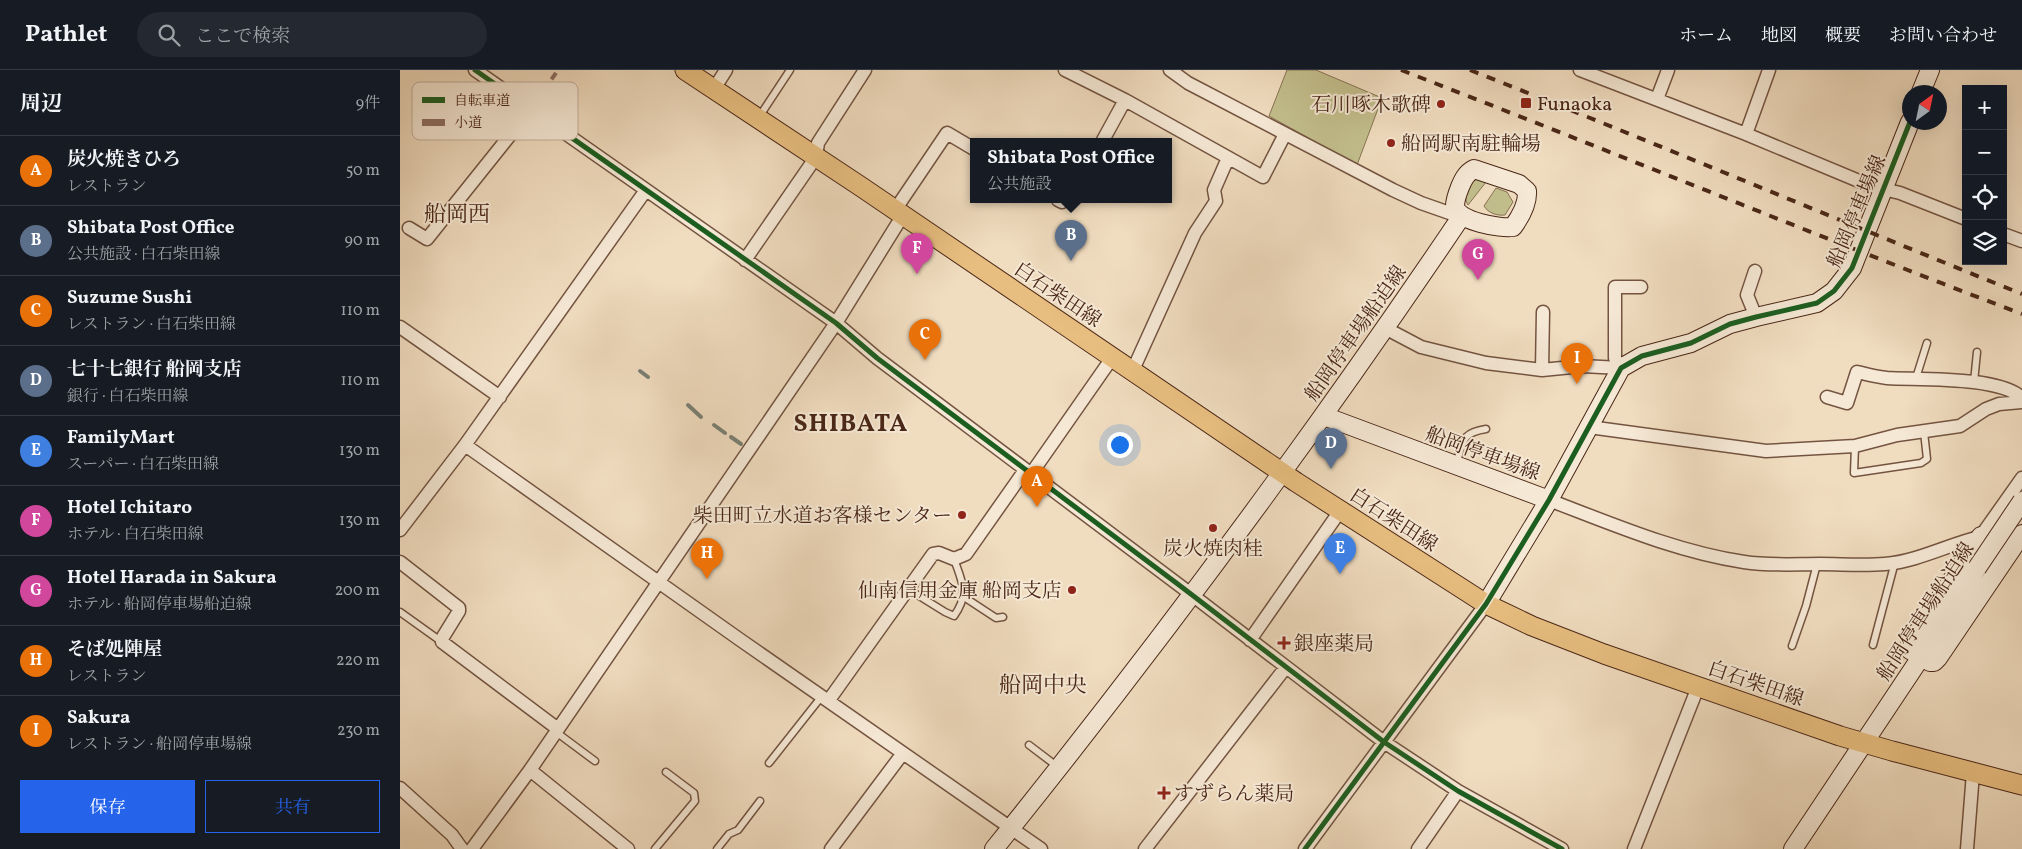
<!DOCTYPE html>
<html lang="ja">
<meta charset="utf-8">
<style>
:root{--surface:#171b24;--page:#242831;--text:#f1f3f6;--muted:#9ea1a6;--line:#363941;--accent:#2563eb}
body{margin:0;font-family:Vollkorn,"Noto Serif JP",serif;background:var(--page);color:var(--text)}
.controls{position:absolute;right:15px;top:15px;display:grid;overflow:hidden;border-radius:0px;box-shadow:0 5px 20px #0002}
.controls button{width:45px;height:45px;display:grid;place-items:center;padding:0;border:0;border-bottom:1px solid var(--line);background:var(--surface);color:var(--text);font:25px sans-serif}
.compass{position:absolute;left:1502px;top:15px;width:45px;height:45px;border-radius:50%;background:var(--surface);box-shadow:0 5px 20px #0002;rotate:33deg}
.you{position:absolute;left:719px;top:374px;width:18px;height:18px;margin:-12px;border:4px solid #fff;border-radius:50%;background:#1a73e8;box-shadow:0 0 0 8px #1a73e833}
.badge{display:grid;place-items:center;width:32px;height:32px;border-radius:50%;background:var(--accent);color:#fff;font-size:16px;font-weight:700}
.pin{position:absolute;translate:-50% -41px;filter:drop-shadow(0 1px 2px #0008)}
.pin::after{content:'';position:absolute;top:26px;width:18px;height:15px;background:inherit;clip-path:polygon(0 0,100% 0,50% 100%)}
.popup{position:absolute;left:570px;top:68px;width:202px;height:65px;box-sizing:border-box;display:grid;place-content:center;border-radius:0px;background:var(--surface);filter:drop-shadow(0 1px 4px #0005);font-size:16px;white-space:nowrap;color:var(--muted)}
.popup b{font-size:19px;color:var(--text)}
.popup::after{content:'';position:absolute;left:50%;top:100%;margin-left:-10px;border:10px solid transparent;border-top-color:var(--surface)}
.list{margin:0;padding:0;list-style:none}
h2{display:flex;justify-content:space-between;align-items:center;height:65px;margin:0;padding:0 20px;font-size:21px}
h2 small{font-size:16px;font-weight:400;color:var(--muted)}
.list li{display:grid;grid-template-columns:32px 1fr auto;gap:15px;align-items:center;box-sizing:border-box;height:70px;padding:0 20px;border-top:1px solid var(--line)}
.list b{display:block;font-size:19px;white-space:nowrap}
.list p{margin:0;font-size:16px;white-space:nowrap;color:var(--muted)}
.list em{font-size:16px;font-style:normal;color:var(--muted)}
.actions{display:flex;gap:10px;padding:15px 20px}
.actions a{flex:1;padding:11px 0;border:1px solid var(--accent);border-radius:0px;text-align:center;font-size:18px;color:var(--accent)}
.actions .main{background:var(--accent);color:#fff}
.icon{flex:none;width:28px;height:28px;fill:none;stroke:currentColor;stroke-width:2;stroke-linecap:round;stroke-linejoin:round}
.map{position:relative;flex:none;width:1622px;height:779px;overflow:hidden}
header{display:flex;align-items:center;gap:30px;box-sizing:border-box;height:70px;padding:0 25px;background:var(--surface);border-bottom:1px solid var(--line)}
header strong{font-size:24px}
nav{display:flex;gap:28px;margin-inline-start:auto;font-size:18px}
.search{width:350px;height:45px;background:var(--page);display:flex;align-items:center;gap:12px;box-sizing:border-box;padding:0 18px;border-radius:28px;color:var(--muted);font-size:19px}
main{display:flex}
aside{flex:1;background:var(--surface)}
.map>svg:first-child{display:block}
.green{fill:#c2be8c;stroke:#867252}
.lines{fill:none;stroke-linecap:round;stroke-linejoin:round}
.stream{stroke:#7a8074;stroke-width:4}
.lane-casing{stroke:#745441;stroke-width:9}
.street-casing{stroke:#745441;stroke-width:15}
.secondary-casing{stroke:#4a2717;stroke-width:20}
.primary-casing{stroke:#4a2717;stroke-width:21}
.lane{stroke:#f5e8d5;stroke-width:6}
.street{stroke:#f5e8d5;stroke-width:12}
.secondary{stroke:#f5e8d5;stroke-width:18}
.primary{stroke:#e8be80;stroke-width:19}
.rail{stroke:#4a2717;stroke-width:4;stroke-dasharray:9 9;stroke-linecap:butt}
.secondary-bridge-casing{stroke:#4a2717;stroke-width:20;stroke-linecap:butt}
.secondary-bridge{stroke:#f5e8d5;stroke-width:18}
.quiet{stroke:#8d6e63;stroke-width:4;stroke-dasharray:8 4;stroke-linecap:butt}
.cycleway-casing{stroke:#f5e8d5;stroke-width:8}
.cycleway{stroke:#1b5e20;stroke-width:5}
.poi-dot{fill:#8f2418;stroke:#f5e8d5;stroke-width:2}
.labels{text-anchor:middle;stroke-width:4;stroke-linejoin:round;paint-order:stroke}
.poi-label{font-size:20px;fill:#4a2717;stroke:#f5e8d5;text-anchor:start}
.street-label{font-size:20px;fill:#4a2717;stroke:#f5e8d5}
.quarter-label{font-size:22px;fill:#4a2717;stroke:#f5e8d5}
.district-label{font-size:25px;font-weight:bold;letter-spacing:1px;fill:#4a2717;stroke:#f5e8d5}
.key{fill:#f5e8d5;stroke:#c2ae9c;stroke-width:1}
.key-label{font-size:14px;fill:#4a2717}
</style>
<header>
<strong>Pathlet</strong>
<div class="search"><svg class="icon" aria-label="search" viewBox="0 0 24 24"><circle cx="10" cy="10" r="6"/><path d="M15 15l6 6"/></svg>ここで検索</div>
<nav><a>ホーム</a><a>地図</a><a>概要</a><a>お問い合わせ</a></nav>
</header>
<main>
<aside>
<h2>周辺<small>9件</small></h2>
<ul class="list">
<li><span class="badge" style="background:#e8710a">A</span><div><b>炭火焼きひろ</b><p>レストラン</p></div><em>50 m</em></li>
<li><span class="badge" style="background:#5c6f8a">B</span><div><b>Shibata Post Office</b><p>公共施設 · 白石柴田線</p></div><em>90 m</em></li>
<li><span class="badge" style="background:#e8710a">C</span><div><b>Suzume Sushi</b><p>レストラン · 白石柴田線</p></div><em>110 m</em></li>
<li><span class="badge" style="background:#5c6f8a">D</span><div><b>七十七銀行 船岡支店</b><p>銀行 · 白石柴田線</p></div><em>110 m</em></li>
<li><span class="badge" style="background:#3f7fe0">E</span><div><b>FamilyMart</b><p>スーパー · 白石柴田線</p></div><em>130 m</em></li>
<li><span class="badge" style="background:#d1479c">F</span><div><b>Hotel Ichitaro</b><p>ホテル · 白石柴田線</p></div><em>130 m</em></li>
<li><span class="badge" style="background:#d1479c">G</span><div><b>Hotel Harada in Sakura</b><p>ホテル · 船岡停車場船迫線</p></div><em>200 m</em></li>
<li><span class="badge" style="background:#e8710a">H</span><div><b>そば処陣屋</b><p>レストラン</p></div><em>220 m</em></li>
<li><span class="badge" style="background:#e8710a">I</span><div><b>Sakura</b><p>レストラン · 船岡停車場線</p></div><em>230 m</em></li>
</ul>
<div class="actions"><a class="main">保存</a><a>共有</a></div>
</aside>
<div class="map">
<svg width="1622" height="779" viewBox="0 0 1622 779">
<rect width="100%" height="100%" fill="#f0dcbf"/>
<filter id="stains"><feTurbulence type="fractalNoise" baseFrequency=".004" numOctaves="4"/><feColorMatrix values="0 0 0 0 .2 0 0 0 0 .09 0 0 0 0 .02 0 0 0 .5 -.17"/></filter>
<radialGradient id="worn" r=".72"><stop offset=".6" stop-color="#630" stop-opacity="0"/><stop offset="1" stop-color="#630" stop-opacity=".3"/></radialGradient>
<path class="green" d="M887 0H916L982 28 957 95 869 46Z
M1078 108 1086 112 1068 135C1062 126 1069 112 1078 108Z
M1096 118 1107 122 1113 132 1105 145C1097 146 1088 143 1084 136Z"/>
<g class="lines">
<path class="stream" d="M240 301 248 307
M288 335 301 347
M314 355 325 363
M331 367 341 374"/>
<defs>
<path id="lane" d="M359 47 390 0
M1516 308 1527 273
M1574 312 1577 282
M1455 376 1454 403 1521 393 1527 389 1524 362
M1056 394C1064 372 1060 363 1086 359
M508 519 545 542 554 546C570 524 562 512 554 489
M564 527 596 548 603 547
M0 542 42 572
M1473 575 1495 492
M1392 576 1406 536 1417 494
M156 662 195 691
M629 675 658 697
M369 693 422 626
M255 779 295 731 294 723 266 702
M317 779 329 764 338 760 360 731"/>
<path id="street" d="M75 0 436 253 477 288 783 518 984 672 1058 721 1162 779
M665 0 725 30 863 107 885 64
M770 0 788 13 993 120 1021 133 1061 147
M1180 0 1346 64 1471 116 1500 123 1566 149
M314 19 326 0
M1257 29 1268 0
M1346 64 1369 0
M702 72 725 30
M658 130 662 132 665 130
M495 140 547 63 574 79
M9 158 27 169 131 39
M1603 164 1622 171
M345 190 416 87 418 73 465 0
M1355 201 1347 225 1356 247
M0 257 100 327
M985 258 1021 277 1086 293 1142 300 1182 296 1221 298
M1221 298 1215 288V217H1241
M1142 300 1143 242
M732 302 795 163 816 131 814 120 828 88
M1427 327 1447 333 1457 302C1466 304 1477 307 1487 308 1519 310 1599 306 1622 328
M1189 357 1366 381 1455 376 1497 365 1560 356 1586 339 1599 334 1622 332
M65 375 339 569 641 779
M631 404 712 288
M1149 430C1212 454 1277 482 1344 492 1369 496 1395 494 1420 494 1441 494 1463 496 1485 494 1519 491 1549 474 1583 466
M0 460 65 375 246 120
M1581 466 1622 408
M0 492 59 538V541L43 567 42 572 158 659
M850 570 940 441
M429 630 533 484 539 483 554 489 566 484 625 400
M130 700 228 779
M0 718 52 765 62 779
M72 779 130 700 436 253 503 145
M431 779 503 683
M745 779 886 597
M905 779 1086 534
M1018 779 1058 721
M1234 779 1298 617
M1567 779 1573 703"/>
<path id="secondary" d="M1521 22 1530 0
M1074 99 1119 114 1127 121C1128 134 1121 146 1113 157 1101 159 1056 151 1055 136 1055 131 1058 122 1060 117 1063 110 1066 103 1074 99Z
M924 346 1149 430
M1581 466 1510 574V580L1530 592H1534L1538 588 1622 464
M1086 534 1149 430 1221 298 1242 286 1291 273 1330 254 1356 247 1417 233 1434 221 1452 198 1510 52
M594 779C759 574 914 365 1061 147
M1393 779 1521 587 1577 498"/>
<path id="primary" d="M285 0 460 116 896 412 1086 534 1132 556 1204 584 1440 666 1492 681 1622 715"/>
</defs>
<use href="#lane" class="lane-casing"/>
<use href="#street" class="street-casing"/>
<use href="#secondary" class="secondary-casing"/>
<use href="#primary" class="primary-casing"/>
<use href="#lane" class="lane"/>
<use href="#street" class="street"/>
<use href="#secondary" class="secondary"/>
<use href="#primary" class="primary"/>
<path class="rail" d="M1001 0C1208 80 1414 165 1622 244
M1070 0C1255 73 1438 150 1622 224"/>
<defs>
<path id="secondary-bridge" d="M1577 498 1622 431"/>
</defs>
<use href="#secondary-bridge" class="secondary-bridge-casing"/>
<use href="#secondary-bridge" class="secondary-bridge"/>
<path class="quiet" d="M131 39 158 0"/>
<defs>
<path id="cycleway" d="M75 0 436 253 477 288 783 518 984 672 1058 721 1162 779
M905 779 1086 534 1149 430 1221 298 1242 286 1291 273 1330 254 1356 247 1417 233 1434 221 1452 198 1510 52"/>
</defs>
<use href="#cycleway" class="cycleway-casing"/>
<use href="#cycleway" class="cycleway"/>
</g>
<g class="poi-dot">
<rect x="1120" y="27" width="12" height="12" rx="2.5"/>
<circle cx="1041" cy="34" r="5"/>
<circle cx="991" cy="73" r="5"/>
<circle cx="562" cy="445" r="5"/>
<circle cx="813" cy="458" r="5"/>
<circle cx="672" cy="520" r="5"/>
<path d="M881.5 565.5h5v5h5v5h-5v5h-5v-5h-5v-5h5z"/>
<path d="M761.5 715.5h5v5h5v5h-5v5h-5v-5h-5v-5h5z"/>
</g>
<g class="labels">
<g class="poi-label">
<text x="1137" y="40">Funaoka</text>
<text x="1031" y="41" text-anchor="end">石川啄木歌碑</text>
<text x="1001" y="80">船岡駅南駐輪場</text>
<text x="552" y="452" text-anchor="end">柴田町立水道お客様センター</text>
<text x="813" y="485" text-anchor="middle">炭火焼肉桂</text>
<text x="662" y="527" text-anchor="end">仙南信用金庫 船岡支店</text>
<text x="894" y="580">銀座薬局</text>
<text x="774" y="730">すずらん薬局</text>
</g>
<g class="street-label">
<text transform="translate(1456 141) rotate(-67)" y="7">船岡停車場線</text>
<text transform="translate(658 224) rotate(34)" y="7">白石柴田線</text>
<text transform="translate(955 263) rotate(-55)" y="7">船岡停車場船迫線</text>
<text transform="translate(1083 383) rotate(20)" y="7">船岡停車場線</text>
<text transform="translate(994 449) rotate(33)" y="7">白石柴田線</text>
<text transform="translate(1525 541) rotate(-57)" y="7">船岡停車場船迫線</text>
<text transform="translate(1356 613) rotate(19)" y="7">白石柴田線</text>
</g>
<g class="quarter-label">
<text x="57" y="151">船岡西</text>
<text x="643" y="622">船岡中央</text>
</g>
<g class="district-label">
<text x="451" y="361">SHIBATA</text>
</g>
</g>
<rect x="12" y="12" width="166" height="58" rx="8" class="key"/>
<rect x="22" y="27" width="23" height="6" fill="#1b5e20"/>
<rect x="22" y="49" width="23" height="7" fill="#8d6e63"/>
<g class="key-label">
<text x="54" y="35">自転車道</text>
<text x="54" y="57">小道</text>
</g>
<rect width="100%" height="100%" filter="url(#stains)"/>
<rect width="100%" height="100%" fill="url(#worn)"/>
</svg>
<div class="controls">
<button>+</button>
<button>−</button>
<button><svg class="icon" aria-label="locate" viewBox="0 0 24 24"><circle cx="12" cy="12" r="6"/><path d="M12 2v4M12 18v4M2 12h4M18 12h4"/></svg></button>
<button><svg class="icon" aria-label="layers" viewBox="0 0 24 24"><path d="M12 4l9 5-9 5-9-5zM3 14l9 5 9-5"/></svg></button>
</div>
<svg class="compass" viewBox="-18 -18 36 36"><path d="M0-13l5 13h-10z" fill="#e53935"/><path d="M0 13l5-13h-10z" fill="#9ea1a6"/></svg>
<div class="you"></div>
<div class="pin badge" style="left:637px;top:437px;background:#e8710a">A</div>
<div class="pin badge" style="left:671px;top:191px;background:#5c6f8a">B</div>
<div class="popup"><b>Shibata Post Office</b>公共施設</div>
<div class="pin badge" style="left:525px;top:290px;background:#e8710a">C</div>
<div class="pin badge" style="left:931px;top:399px;background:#5c6f8a">D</div>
<div class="pin badge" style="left:940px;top:504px;background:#3f7fe0">E</div>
<div class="pin badge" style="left:517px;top:204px;background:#d1479c">F</div>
<div class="pin badge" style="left:1078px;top:210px;background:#d1479c">G</div>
<div class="pin badge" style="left:307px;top:509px;background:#e8710a">H</div>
<div class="pin badge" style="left:1177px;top:314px;background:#e8710a">I</div>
</div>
</main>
